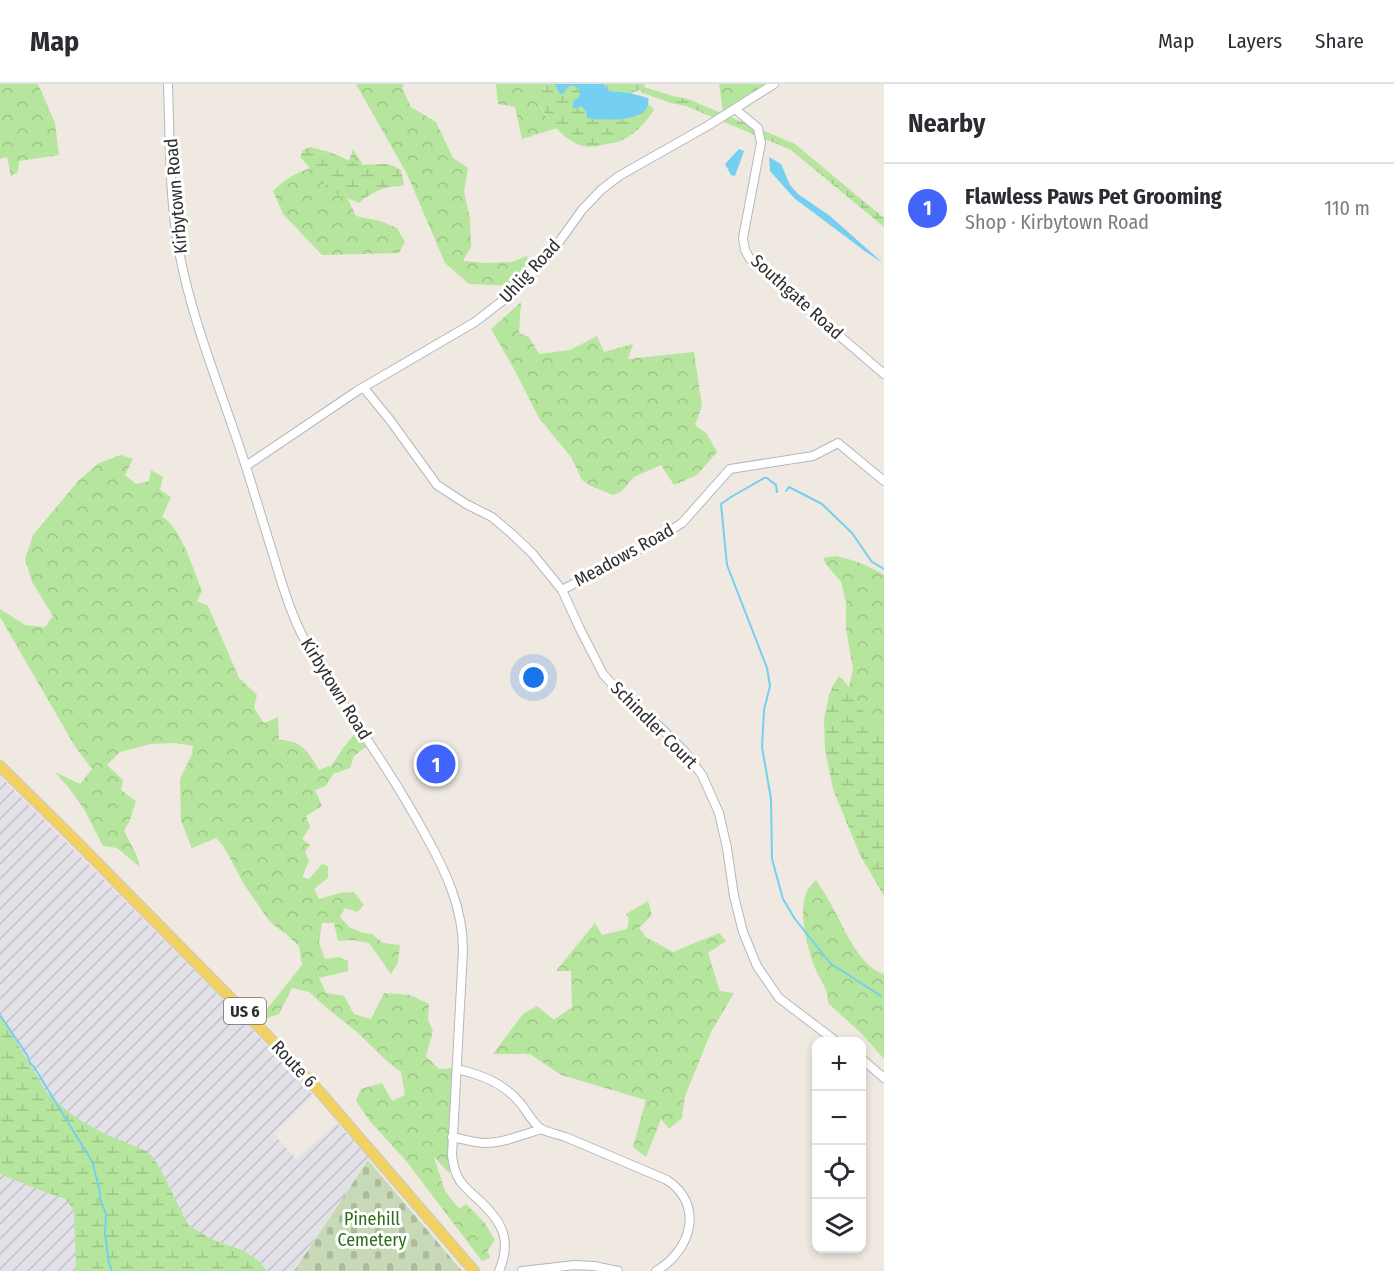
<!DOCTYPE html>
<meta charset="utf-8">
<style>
:root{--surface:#fff;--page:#f7f7f7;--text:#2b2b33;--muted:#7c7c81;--line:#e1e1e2;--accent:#4264fb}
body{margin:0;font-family:"Fira Sans Condensed",sans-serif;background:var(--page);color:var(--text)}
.controls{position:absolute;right:18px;bottom:18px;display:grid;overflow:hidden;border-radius:12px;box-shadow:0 3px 9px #0003}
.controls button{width:54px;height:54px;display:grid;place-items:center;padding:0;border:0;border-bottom:2px solid var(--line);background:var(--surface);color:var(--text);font:30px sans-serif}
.you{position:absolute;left:534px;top:594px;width:21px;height:21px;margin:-15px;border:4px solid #fff;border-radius:50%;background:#1a73e8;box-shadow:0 0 0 9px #1a73e833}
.badge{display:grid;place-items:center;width:39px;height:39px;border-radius:50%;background:var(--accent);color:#fff;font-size:20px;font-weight:700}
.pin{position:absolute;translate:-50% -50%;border:3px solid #fff;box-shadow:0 2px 6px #0006}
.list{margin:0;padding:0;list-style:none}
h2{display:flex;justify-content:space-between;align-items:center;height:78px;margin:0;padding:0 24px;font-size:26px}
h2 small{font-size:20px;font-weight:400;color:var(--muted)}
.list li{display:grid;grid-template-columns:39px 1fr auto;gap:18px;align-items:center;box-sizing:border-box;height:90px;padding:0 24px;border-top:2px solid var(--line)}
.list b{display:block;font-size:22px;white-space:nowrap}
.list p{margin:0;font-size:20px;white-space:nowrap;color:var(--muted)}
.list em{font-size:20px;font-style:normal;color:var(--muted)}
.icon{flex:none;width:33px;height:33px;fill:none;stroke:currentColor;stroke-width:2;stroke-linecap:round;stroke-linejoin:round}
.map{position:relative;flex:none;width:884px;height:1187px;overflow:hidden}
header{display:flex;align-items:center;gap:36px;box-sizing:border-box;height:84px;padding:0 30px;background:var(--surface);border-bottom:2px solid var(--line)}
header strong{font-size:28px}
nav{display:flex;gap:33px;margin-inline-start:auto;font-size:21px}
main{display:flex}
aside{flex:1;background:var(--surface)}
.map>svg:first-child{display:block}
.industrial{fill:url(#industrial-furrows)}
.forest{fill:url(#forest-crowns)}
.wetland{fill:url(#wetland-marsh)}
.cemetery{fill:url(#cemetery-stones)}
.water{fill:#75cff0}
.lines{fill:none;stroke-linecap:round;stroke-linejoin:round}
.stream{stroke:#75cff0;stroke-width:2}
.minor-casing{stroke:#b4b7c1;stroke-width:10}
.major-casing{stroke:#c9c9c9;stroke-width:12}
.minor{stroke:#fff;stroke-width:8}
.major{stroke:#f2d163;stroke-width:10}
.labels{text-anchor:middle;stroke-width:6;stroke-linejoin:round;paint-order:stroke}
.shield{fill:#fff;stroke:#6d6d6d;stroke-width:1.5}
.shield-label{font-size:16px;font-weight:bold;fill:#2e2e2e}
.street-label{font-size:18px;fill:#2e2e2e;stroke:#fff}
.park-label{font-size:18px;fill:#2c6e1b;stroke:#fff}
</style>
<header>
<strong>Map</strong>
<nav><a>Map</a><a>Layers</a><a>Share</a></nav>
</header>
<main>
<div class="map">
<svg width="884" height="1187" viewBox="0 0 884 1187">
<defs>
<pattern id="industrial-furrows" width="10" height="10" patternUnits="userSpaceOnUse" patternTransform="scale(1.5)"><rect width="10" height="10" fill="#e3e1e8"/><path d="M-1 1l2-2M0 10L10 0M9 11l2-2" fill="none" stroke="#c3c1c7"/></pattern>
<pattern id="forest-crowns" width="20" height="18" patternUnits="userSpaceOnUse" patternTransform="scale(1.5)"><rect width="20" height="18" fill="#b6e59e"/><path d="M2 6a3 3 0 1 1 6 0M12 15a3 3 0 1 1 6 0" fill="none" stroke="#9dc588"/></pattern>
<pattern id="wetland-marsh" width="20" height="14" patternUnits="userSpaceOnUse" patternTransform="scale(1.5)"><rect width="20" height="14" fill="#b6e59e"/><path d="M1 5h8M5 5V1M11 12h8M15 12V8" fill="none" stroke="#9dc588"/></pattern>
<pattern id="cemetery-stones" width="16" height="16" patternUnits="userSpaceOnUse" patternTransform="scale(1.5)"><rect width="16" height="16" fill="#c8d9b8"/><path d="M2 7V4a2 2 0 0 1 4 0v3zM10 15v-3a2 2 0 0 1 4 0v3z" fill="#acbb9e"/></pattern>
</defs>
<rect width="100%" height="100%" fill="#efe9e1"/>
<path class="industrial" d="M0 692 236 928 313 1011 274 1050 296 1075 337 1039 369 1074 293 1187H0Z"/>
<path class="forest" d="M0 0H38L55 39 59 71 19 77 18 88 11 92 7 73 0 75Z
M356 0H404L402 4 411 23 436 38 453 74 468 84 464 108 470 135 471 163 463 177 486 179 512 178 527 172 531 189 513 202 469 200 445 179 407 90Z
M496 0H527L545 31 557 44 522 55 515 23 498 20Z
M719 0H773L723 28Z
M353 65 371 94 346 111 356 132 380 137 397 144 405 158 399 169 322 171 283 130 273 107C297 83 318 82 349 77Z
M521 218 519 249 529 253 539 270 570 266 597 252 604 268 633 260 628 275 694 268 702 322 695 341 707 350 717 368 697 391 674 401 661 381 634 393 621 408 613 411 591 402 582 396 571 373 539 334 514 285 491 245Z
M121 371 133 375 125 391 136 400 149 397 151 386 163 393 160 406 171 413 162 433C180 441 194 487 202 507L197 517 208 522 239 594 257 611 254 624 264 639 278 633 279 656C302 656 308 668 319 686L332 681 343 664 357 647 367 662 354 672 350 684 333 690 326 702 315 706 322 722 306 732 310 743 302 755 310 761 305 768 309 777 302 793 309 795 322 780 328 782V794L314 805 319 815 340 809 354 808 364 821 357 828 345 824 340 833 349 843 363 849 372 850 383 859 400 861 398 878 391 890 369 859 352 856 338 857 334 839H322L319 859 325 875 339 873 348 877V887L319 894 326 909 344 912 354 930 371 935 384 909 410 911 429 920 428 936 433 947 426 972 439 985 455 984 453 1037 449 1044C458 1064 458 1070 449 1089L434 1073 445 1107 459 1125 466 1120 484 1138 495 1156 488 1166 490 1174 482 1177 407 1078 369 1036 356 1017 361 1005 382 999 392 1017 405 1011 401 988 389 979 358 949 328 925 309 908 292 904 279 930 267 934V925L302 881 299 862 287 851 270 838 245 802 224 763 216 754 192 764 181 737 180 695 192 670 193 662 174 659 151 660 120 668 107 681 123 696 121 706 136 717 130 736 124 747 136 770 140 783 117 764 103 762 84 725 69 704 55 688 80 700 92 685 76 664 0 533V525L25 541 45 543 53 532 32 498 25 475 33 451 79 396 99 379Z
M836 472C854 476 868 481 884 491V653L869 637 849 603 853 585 846 545V518L841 498 826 480 823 474Z
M816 796C822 805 828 814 833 824 845 845 859 883 884 890V975L864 952 828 919C829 909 822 898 817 889 808 867 797 830 807 807 809 803 813 799 816 796Z
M648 817 652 831 639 844 646 853 673 868 719 849 726 857 708 869 720 907 734 909 711 948 685 1012 682 1034 669 1045 661 1035 646 1073 633 1063 646 1016 561 991 530 970H493L523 930 537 922 554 936 572 923 571 887H556L595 839 602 851 627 845 629 835 626 830Z"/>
<path class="wetland" d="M527 0H554L566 4C572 1 575 1 581 6L579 13 574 25 578 23H582L586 28 587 34 607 36 648 22 649 20 654 26C646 38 635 51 620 57 616 59 611 59 606 60 599 62 590 64 583 62 557 55 540 22 527 0Z
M604 0H645L644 3 673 12 688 15 795 60 884 134V143L791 66 686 22 671 19 643 9 640 6 630 9 609 7Z
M310 63 330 68 359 81 386 80 394 82 401 86 404 101C399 103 395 102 390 103 380 105 365 112 359 119L337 110 326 102 300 73 303 66Z
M839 592 849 603 869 637 884 653V812L860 771 833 705 825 666 824 636 829 611 835 598Z
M0 931 47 1009 71 1030 83 1038 105 1050 146 1067 153 1073 163 1090 188 1141 211 1155 244 1167 259 1177 267 1187H76L74 1127 66 1115 42 1107 0 1090Z"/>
<path class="cemetery" d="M368 1076 462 1187H294Z"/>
<path class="water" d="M554 0H604L609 7 630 9 648 14C654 39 602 37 587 34L586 28 582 23H578L573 25C572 18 574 16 579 13L580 6C574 0 568 0 564 9L560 10 556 2Z
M739 65 744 67 735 92 731 91 725 80Z
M769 73 781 80 790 101 798 110 830 132 883 179 866 168 794 114 770 87Z"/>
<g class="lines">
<path class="stream" d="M786 407 789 403 822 420 852 449 872 478 884 485
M777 408 776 401 767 394H764L731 413 721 420 727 481 767 584 770 602 764 626 762 663 771 715 772 775 783 815 795 835 830 879 881 912
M0 931 27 971 30 979 34 983 93 1079C94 1090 102 1107 100 1115L106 1130 105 1150 109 1179 112 1187"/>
<defs>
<path id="minor" d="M168 0C170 56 169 112 179 167 193 242 224 313 247 386 256 414 264 442 273 470 281 497 289 524 301 549 317 582 338 611 357 641 382 677 405 713 426 752 446 788 463 824 463 866L452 1071C453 1081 455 1089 460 1097 466 1105 473 1111 480 1117 503 1139 512 1156 499 1187
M735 25 758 44 761 59 743 154 745 166 750 175 884 290
M363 303 390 336 437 401 466 420 492 433 512 450 532 469 562 506 580 545 603 590 634 624 658 641 684 667 702 691 719 729 727 764 734 812 743 848 757 882 779 914 837 958
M246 382 357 307 475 238 519 204 554 165 582 126 601 106 619 92 709 41 774 0
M562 506 649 460 682 439 730 385 813 372 838 359 884 397
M862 975 884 994
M457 985C482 991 504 999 521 1020 527 1028 533 1039 541 1045 546 1048 561 1051 568 1054L667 1096C705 1121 691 1167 656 1187
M452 1053C463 1055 474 1059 485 1059 504 1059 524 1050 542 1045
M522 1187 575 1181 594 1182 618 1187"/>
<path id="major" d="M0 682 73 754 266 950 320 1008 474 1187"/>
</defs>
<use href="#minor" class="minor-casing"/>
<use href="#major" class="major-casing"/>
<use href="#minor" class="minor"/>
<use href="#major" class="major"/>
</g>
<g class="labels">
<rect class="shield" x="224" y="914" width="42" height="26" rx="4.5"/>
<g class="shield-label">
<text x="245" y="933">US 6</text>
</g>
<g class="street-label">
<text transform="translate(176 112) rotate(-95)" y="6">Kirbytown Road</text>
<text transform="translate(530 187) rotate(-47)" y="6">Uhlig Road</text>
<text transform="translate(797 213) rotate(42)" y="6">Southgate Road</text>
<text transform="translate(624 471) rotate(-29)" y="6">Meadows Road</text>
<text transform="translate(336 605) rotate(58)" y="6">Kirbytown Road</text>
<text transform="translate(654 641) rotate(45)" y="6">Schindler Court</text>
<text transform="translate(294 980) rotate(47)" y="6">Route 6</text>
</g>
<g class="park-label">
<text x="372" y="1141">Pinehill<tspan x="372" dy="21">Cemetery</tspan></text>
</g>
</g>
</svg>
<div class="controls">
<button>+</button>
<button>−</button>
<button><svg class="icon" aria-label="locate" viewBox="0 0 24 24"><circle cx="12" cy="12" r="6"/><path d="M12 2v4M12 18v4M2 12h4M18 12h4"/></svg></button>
<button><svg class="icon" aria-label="layers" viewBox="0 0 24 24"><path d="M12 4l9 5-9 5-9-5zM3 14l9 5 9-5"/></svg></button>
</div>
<div class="you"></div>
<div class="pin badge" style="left:436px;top:680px">1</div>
</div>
<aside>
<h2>Nearby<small></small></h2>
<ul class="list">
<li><span class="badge">1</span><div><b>Flawless Paws Pet Grooming</b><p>Shop · Kirbytown Road</p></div><em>110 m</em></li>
</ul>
</aside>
</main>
